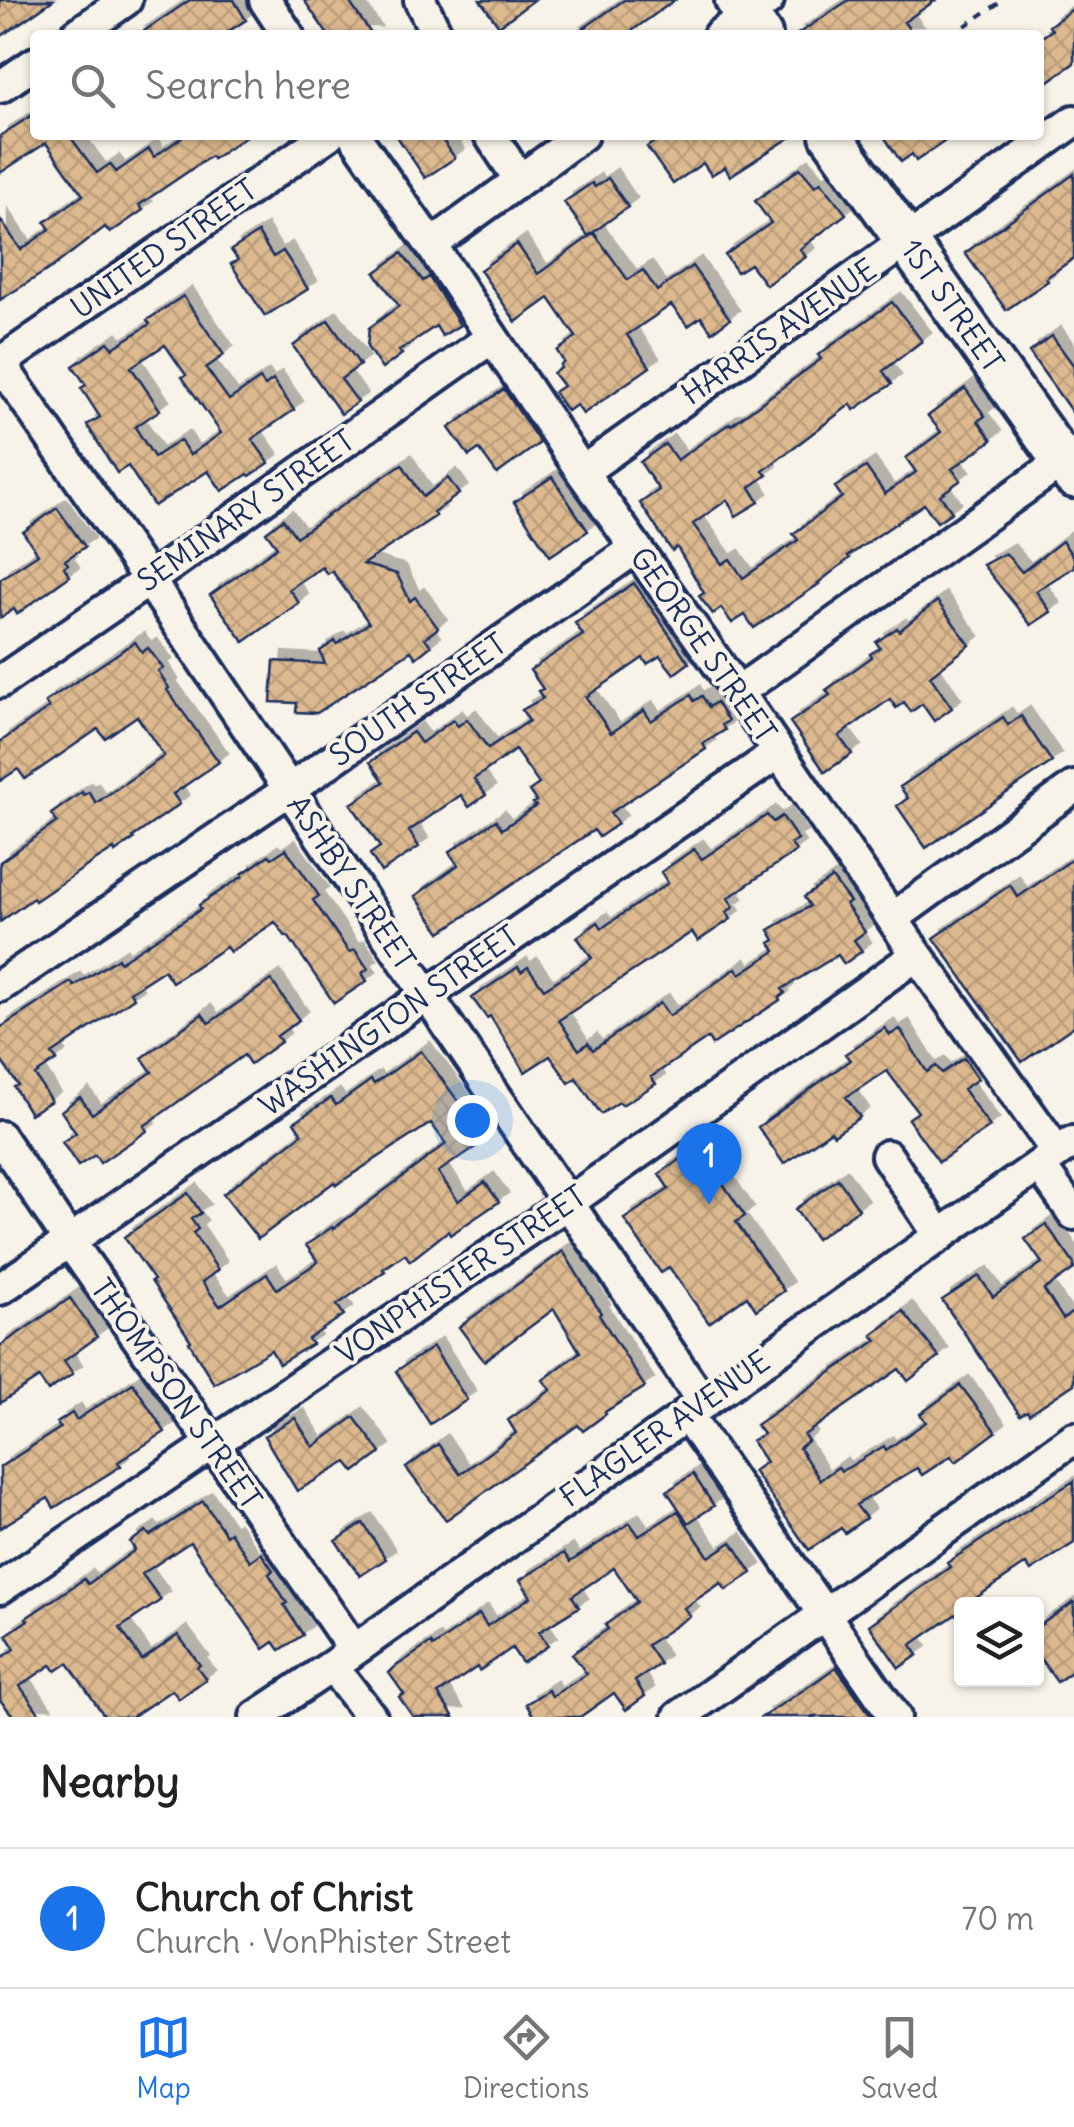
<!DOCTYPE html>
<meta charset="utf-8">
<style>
:root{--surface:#fff;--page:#f2f2f2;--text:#222;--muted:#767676;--line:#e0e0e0;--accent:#1a73e8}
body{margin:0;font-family:Delius,sans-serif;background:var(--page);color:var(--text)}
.controls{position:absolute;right:30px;bottom:30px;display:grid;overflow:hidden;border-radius:10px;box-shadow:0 2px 8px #0004}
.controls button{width:90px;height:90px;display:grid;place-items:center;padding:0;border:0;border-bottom:2px solid var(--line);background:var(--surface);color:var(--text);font:50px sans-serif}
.you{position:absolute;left:472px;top:1120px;width:35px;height:35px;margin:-25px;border:8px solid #fff;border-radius:50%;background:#1a73e8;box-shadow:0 0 0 15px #1a73e833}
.badge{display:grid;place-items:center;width:65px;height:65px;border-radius:50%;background:var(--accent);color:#fff;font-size:32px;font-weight:700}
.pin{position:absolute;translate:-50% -82px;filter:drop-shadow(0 2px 5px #0008)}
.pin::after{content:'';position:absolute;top:52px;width:35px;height:30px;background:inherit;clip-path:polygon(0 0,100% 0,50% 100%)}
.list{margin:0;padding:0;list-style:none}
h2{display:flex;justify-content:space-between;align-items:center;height:130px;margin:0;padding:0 40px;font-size:42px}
h2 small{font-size:32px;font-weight:400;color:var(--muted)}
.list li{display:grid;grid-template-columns:65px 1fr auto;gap:30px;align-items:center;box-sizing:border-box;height:140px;padding:0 40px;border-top:2px solid var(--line)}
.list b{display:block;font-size:38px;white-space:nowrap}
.list p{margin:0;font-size:32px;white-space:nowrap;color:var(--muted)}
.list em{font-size:32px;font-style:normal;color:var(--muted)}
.icon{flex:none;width:55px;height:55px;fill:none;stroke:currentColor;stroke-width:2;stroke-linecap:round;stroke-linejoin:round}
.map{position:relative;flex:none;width:1074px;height:1717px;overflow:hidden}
.search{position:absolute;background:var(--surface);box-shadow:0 2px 8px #0004;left:30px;right:30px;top:30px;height:110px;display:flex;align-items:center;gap:25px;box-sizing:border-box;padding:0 35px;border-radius:10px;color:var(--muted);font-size:38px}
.sheet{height:270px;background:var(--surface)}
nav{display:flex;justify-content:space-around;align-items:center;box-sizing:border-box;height:140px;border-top:2px solid var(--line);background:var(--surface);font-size:28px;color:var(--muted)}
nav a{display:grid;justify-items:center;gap:5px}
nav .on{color:var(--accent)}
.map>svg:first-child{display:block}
.building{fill:url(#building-cross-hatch);stroke:#1b2f5e;stroke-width:2.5;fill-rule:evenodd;filter:url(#shadow)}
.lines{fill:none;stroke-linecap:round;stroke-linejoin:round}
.minor-casing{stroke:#1b2f5e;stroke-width:38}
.major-casing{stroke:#1b2f5e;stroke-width:48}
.path{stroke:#1b2f5e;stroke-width:4;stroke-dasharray:8 8;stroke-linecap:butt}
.minor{stroke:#f7f3e8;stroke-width:30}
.major{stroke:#f7f3e8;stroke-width:40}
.labels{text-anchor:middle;stroke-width:8;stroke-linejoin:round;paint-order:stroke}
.street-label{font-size:30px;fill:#1b2f5e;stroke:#f7f3e8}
</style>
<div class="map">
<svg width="1074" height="1717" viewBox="0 0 1074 1717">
<defs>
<pattern id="building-cross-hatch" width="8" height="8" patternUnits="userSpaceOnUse" patternTransform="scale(2.5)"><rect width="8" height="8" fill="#dcb98e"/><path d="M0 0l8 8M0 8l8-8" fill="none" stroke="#bc9f7d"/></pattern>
<filter id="shadow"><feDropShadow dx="9" dy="-9" stdDeviation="0" flood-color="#0004"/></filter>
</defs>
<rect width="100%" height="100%" fill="#f7f3e8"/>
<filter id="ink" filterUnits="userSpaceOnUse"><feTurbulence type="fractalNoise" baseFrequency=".01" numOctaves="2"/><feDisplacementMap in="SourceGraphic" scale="20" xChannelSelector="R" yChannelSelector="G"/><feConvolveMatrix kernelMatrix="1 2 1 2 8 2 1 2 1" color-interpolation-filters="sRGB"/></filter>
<g filter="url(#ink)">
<path class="building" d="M0 0H53L0 37Z
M190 0H234L246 20 223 35H138Z
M304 0H348L372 35H328Z
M480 0H534L499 26Z
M624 0H675L626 35H574Z
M849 0H936L904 22 914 35H796Z
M1074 8V63L1039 88V39L1052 30 1049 26Z
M35 113V135H69L97 173 110 164 116 172 149 149 154 157 185 135H248L213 159 211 156 139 205 143 210 110 233 105 227 54 266 0 300V219L21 250 50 229 45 222 83 195 46 143 0 173V136Z
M396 135H439L455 158 425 178Z
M664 135H794L730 176 725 167 711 175 703 163 673 184 647 147Z
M883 135H954L916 161 912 154 901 162Z
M800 168 815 186 821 182 846 214 800 249 806 257 766 285 750 264 737 272 725 255 771 223 755 201Z
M1074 174V258L1046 278 1048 281 1006 310 965 253Z
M608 178 628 207 588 236 564 202 592 183 595 187Z
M258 233 273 257 283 251 308 289 265 316 231 264 238 260 231 250Z
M594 233 628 280 643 270 657 291 692 266 730 319 712 332 701 317 688 326 671 305 627 335 650 367 583 414 577 405 567 411 554 392 563 386 553 373 561 368 560 365 564 362 557 351 576 337 549 298 516 322 480 270 517 244 538 274Z
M402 253 423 281 429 277 460 325 442 336 436 326 399 351 402 354 382 369 367 347 369 328 399 306 375 273Z
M183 296 224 355 206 368 229 400 260 379 265 386 273 380 294 410 252 439 269 463 250 476 248 474 222 491 208 471 154 506 128 466 117 473 87 425 100 417 81 388 86 385 73 366 108 342 113 348 150 324 147 320ZM165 345 186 375 182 377 221 433 190 455 180 440 154 457 135 427 160 410 131 367Z
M892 302 922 341 883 371 892 384 854 410 851 404 763 471 767 475 750 487 759 502 736 516 727 500 693 524 722 564 730 559 743 578 798 540 793 534 842 497 835 487 866 467 885 494 916 472 906 458 941 432 928 416 965 388 985 416 978 421 992 440 952 469 961 480 940 495 952 512 937 522 924 504 848 556 850 558 818 583 819 584 754 628 745 615 732 623 721 608 713 614 699 596 704 593 677 547 672 551 640 503 659 490 640 462 665 444 677 460 730 423 731 425 821 359 818 355Z
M328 320 360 365 341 379 358 402 341 414 293 346Z
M1052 336 1074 366V415L1029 352Z
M504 389 540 443 497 474 479 449 469 456 449 428Z
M402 464 423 497 448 478 459 494 433 513 436 516 363 564 397 574 410 601 415 597 438 628 425 638 431 646 416 658 411 651 317 713 296 712 297 703 271 702 274 661 325 664 320 651 335 641 337 644 369 623 332 571 327 574 322 567 289 589 299 603 244 642 210 595 277 547 266 532 283 519 296 537Z
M552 477 588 531 550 556 514 502Z
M57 508 85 547 65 560 68 564 64 567 70 576 17 614 14 609 0 618V579L38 554 23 532Z
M1062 541 1074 558V567L1036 591 1051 612 1031 625 983 565 1005 553 1022 572Z
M634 583 689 663 674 674 660 656 647 664 643 658 586 697 611 733 644 710 651 721 691 695 694 701 702 696 709 707 716 702 728 721 722 725 725 730 703 744 706 749 610 813 618 824 599 837 594 830 441 932 415 896 458 865 449 852 496 820 502 829 536 806 533 803 536 801 529 791 539 784 515 750 474 779 486 795 469 807 461 795 409 831 419 847 381 872 370 854 380 847 351 804 384 782 370 762 413 732 421 743 453 720 458 726 467 719 488 748 529 721 522 710 543 698 538 691 543 689 530 670 583 635 575 623Z
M937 601 970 645 930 676 952 708 934 721 922 704 911 712 904 702 896 708 890 699 839 736 852 754 825 772 790 722 830 695 826 690 872 657 870 654 880 648 876 642 897 628 899 631Z
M135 642 142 652 148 648 163 668 158 671 169 688 167 690 219 762 173 794 180 804 133 837 134 839 115 852 114 849 90 864 35 901 33 898 0 922V862L57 822 51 814 82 792 84 795 89 792 96 803 164 756 137 716 105 738 98 729 25 779 18 769 0 781V742L49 708 45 702Z
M1021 716 1052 762 926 848 897 806 908 798 900 787 1003 717 1008 725Z
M767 815 773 822 782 816 798 840 791 844 796 851 728 898 734 907 726 912 731 919 698 941 692 932 559 1020 579 1050 588 1043 593 1050 660 1003 669 1016 736 968 740 974 775 951 770 943 775 940 769 930 810 906 804 897 832 878 850 902 846 905 865 932 854 940 862 951 844 964 838 955 782 989 785 993 779 998 780 1000 712 1045 708 1038 651 1077 656 1084 622 1105 619 1102 601 1114 576 1078 569 1083 550 1056 525 1072 490 1016 487 1018 472 998 518 967 521 972 528 967 544 989 592 958 577 937 598 922 602 928 668 883 661 872 694 849 702 859Z
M286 849 319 896 313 900 349 952 355 950 368 969 362 973 367 981 334 1003 288 936 286 937 275 922 230 952 226 947 172 982 164 970 130 992 134 998 52 1054 57 1060 35 1075 51 1101 30 1114 14 1087 18 1085 0 1059V1028L71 982 74 986 118 958 120 962 201 909 199 905 243 876 242 874 269 855 272 858Z
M1074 858V1026L1022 1062 934 938 1010 885 1018 897Z
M271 980 299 1020 277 1036 281 1042 250 1064 244 1055 144 1126 147 1131 100 1163 95 1155 78 1166 62 1142 76 1133 61 1111 80 1097 92 1114 152 1072 142 1058 202 1014 209 1023Z
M885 1028 890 1035 900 1029 927 1072 936 1066 942 1073 964 1058 978 1079 963 1089 990 1127 939 1162 908 1119 918 1112 887 1071 846 1097 860 1117 834 1135 831 1131 784 1164 758 1127 850 1060 845 1054Z
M421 1051 464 1109 468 1106 489 1138 438 1172 458 1201 485 1182 499 1202 450 1235 448 1231 410 1261 405 1254 383 1269 385 1271 337 1305 344 1315 308 1339 312 1344 279 1364 271 1350 214 1384 189 1342 191 1341 151 1281 154 1280 124 1237 188 1193 201 1213 191 1219 198 1229 193 1233 218 1270 202 1282 220 1306 267 1274 277 1289 318 1262 306 1245 332 1227 333 1229 446 1144 431 1123 336 1185 334 1182 258 1239 223 1194 302 1134 294 1122 331 1098 336 1105 371 1080 374 1084Z
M698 1147 745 1216 736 1222 784 1291 756 1310 747 1296 709 1323 669 1267 661 1273 624 1219 669 1189 659 1174Z
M838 1179 859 1209 816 1239 795 1209Z
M1046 1224 1074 1264V1269L1044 1290 1063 1319 1074 1311V1384L1029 1414 1027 1411 1020 1415 942 1300 979 1276 993 1297 1042 1263 1025 1239Z
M563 1251 601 1313 599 1315 645 1387 605 1412 606 1414 583 1431 578 1425 446 1520 406 1468 438 1444 460 1474 516 1433 508 1420 551 1390 543 1380 580 1352 554 1309 484 1361 459 1327Z
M70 1298 97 1337 64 1361 73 1374 48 1391 39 1378 0 1403V1346Z
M903 1311 939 1357 908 1381 899 1369 804 1435 808 1441 799 1448 820 1480 838 1467 841 1471 849 1467 884 1446 886 1450 926 1422 920 1414 960 1385 996 1432 956 1462 951 1456 922 1475 917 1468 856 1505 866 1518 845 1533 841 1528 809 1550 753 1471 766 1462 752 1441 763 1434 756 1425 877 1340 872 1335Z
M433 1347 467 1400 430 1424 396 1371Z
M133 1383 165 1432 118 1462 121 1466 54 1508 48 1498 0 1528V1467L60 1428 57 1423 72 1413 76 1420Z
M354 1417 381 1453 355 1472 347 1462 297 1491 264 1436 295 1418 313 1447Z
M693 1474 714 1506 688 1523 667 1491Z
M1074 1481V1543L1031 1571 1026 1564 967 1604H962V1610L911 1645 918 1655 899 1668 869 1625 950 1567 947 1563 1014 1518Z
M203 1501 226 1535 230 1532 250 1561 261 1553 273 1570 269 1574 287 1603 284 1605 303 1635 280 1650 274 1642 264 1649 190 1542 142 1574 161 1600 120 1628 142 1660 178 1635 200 1665 197 1667 206 1679 179 1699 172 1690 132 1717H105L68 1663 56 1671 51 1665 20 1686 42 1717H14L0 1700V1659L15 1649 6 1635 28 1620 26 1618 84 1579 88 1584 135 1550 130 1542 146 1531 150 1536Z
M678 1511 709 1557 732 1542 752 1573 726 1590 721 1583 684 1608 690 1616 647 1645 660 1664 635 1681 645 1696 626 1710 614 1693 580 1717H534L526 1704 548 1690 552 1696 587 1674 572 1654 608 1629 605 1625 637 1602 614 1568 572 1596 579 1607 539 1632 548 1646 522 1663 512 1648 479 1671 477 1667 438 1694 454 1717H413L399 1697 404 1694 389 1673 395 1667 431 1643 433 1647 479 1614 487 1626 531 1597 520 1580 564 1553 570 1562 630 1523 639 1536Z
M363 1523 386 1559 360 1576 336 1541Z
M1074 1602V1670L1057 1682 1036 1653V1628Z
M836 1667 872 1717H762L805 1689Z"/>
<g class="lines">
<defs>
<path id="minor" d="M265 0 288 35
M420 0 437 35
M76 35 126 0
M719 35 768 0
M0 87 35 63
M354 135 431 245 582 472 738 692 917 955 1057 1152
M490 135 520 180
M431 245 582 135
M0 363 149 580 427 995 703 1402
M0 363 328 135
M582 472 1074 121
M0 682 149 580 491 338
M738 692 1074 453
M893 918 1074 787
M0 986 289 790 636 548
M0 1137 70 1242 213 1444 354 1650
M887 1156 940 1236
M1040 1166 1074 1214
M0 1289 778 753
M686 1414 895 1717
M0 1588 569 1202 917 955
M332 1666 371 1717
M256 1717 332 1666 1072 1142
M679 1717 1074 1438"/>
<path id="major" d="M736 0 761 35
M831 135 1074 477"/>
</defs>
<use href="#minor" class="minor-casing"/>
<use href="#major" class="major-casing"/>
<path class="path" d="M952 35 1003 0"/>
<use href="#minor" class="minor"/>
<use href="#major" class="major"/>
</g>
</g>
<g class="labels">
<g class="street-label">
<text transform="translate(164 249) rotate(-35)" y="10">UNITED STREET</text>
<text transform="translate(952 306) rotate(55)" y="10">1ST STREET</text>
<text transform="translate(779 332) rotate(-35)" y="10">HARRIS AVENUE</text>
<text transform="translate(246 511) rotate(-35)" y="10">SEMINARY STREET</text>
<text transform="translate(703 645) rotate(55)" y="10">GEORGE STREET</text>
<text transform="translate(418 700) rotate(-35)" y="10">SOUTH STREET</text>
<text transform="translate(351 883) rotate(56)" y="10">ASHBY STREET</text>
<text transform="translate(389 1021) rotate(-35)" y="10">WASHINGTON STREET</text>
<text transform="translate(461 1275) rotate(-34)" y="10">VONPHISTER STREET</text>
<text transform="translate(176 1394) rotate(55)" y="10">THOMPSON STREET</text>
<text transform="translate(665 1429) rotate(-35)" y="10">FLAGLER AVENUE</text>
</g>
</g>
</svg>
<div class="controls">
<button><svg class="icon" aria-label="layers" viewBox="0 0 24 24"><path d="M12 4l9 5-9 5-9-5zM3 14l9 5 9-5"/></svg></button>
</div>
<div class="you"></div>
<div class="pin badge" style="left:709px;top:1205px">1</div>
<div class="search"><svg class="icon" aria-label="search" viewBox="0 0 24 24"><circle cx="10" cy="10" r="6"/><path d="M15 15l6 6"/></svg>Search here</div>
</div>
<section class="sheet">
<h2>Nearby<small></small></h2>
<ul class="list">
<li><span class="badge">1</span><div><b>Church of Christ</b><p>Church · VonPhister Street</p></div><em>70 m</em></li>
</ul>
</section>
<nav>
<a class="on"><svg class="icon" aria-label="map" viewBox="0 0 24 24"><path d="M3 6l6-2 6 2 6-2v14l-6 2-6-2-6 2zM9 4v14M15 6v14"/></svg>Map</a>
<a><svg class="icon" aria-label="directions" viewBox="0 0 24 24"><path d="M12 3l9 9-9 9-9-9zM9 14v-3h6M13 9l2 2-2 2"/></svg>Directions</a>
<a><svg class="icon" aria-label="saved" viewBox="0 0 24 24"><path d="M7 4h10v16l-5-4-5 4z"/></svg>Saved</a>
</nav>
